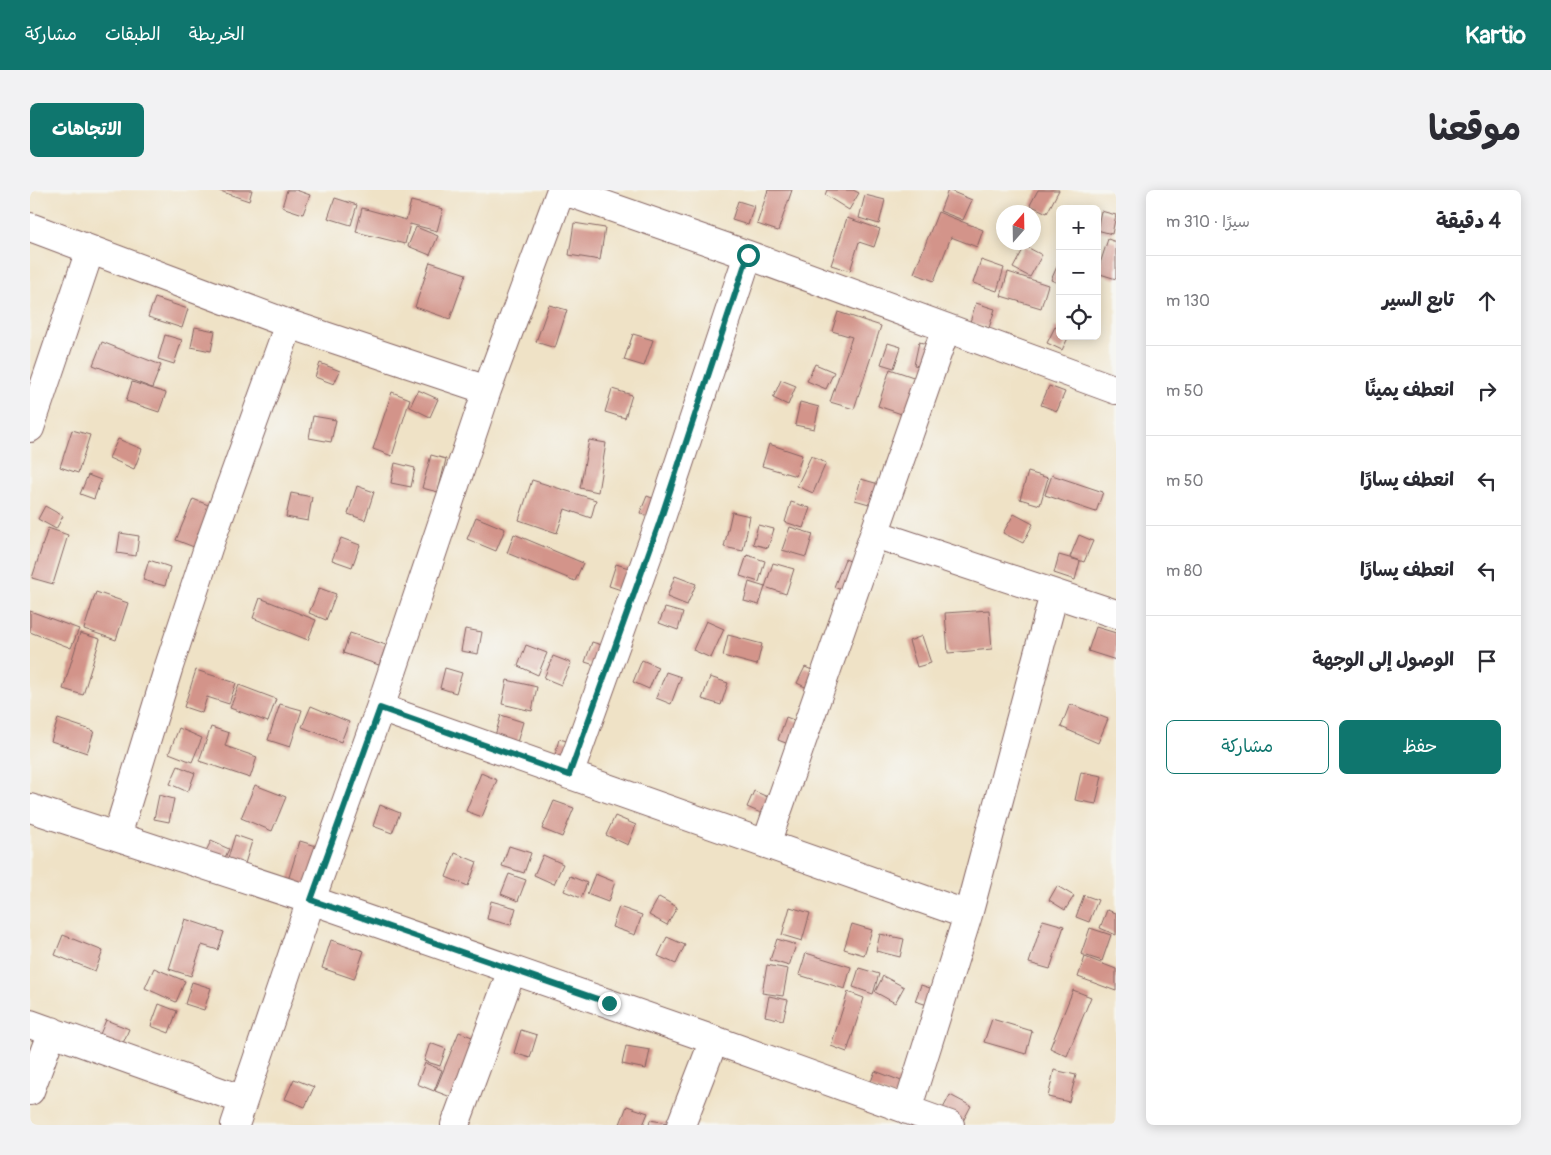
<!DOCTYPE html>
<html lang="ar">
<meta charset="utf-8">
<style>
:root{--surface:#fff;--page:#f2f2f3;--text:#2b2b33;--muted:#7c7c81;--line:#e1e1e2;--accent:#0f766e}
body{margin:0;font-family:Pangolin,"Playpen Sans Arabic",sans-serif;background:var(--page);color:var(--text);direction:rtl}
.controls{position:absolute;right:15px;top:15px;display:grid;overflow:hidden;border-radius:8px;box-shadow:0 2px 12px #0003}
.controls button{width:45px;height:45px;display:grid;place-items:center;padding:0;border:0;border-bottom:1px solid var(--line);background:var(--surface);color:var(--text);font:25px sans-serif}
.compass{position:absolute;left:966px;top:15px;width:45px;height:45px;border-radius:50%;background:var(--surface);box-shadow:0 2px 12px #0003;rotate:20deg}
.stop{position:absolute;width:15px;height:15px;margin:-11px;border:4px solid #0f766e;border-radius:50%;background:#fff}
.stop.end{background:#0f766e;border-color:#fff;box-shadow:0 1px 5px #0008}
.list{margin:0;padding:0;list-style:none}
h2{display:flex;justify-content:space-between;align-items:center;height:65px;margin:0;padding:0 20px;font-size:21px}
h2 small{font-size:16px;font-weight:400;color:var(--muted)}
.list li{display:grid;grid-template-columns:32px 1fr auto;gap:15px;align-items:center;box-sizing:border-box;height:90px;padding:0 20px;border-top:1px solid var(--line)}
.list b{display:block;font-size:19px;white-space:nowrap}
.list em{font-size:16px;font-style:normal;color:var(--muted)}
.actions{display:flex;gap:10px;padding:15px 20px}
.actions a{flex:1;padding:11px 0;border:1px solid var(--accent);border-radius:8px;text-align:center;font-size:18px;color:var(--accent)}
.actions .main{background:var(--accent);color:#fff}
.icon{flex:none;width:28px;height:28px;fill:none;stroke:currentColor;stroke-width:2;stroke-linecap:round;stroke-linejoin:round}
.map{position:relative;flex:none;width:1086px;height:935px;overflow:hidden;direction:ltr;border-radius:8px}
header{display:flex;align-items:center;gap:30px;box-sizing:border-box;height:70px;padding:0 25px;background:var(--accent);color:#fff}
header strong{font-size:24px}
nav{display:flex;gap:28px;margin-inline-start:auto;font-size:18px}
.intro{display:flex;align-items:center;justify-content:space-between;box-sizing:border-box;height:120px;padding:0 30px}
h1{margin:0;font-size:35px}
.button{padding:12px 22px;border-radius:8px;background:var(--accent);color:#fff;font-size:18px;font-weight:700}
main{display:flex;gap:30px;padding:0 30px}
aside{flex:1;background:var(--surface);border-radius:8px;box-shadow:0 2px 12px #0003}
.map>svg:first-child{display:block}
.building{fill:#d3948a}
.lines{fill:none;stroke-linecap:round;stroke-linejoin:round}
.minor-casing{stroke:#846361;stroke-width:30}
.minor{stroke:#fff;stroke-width:28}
.route{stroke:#0f766e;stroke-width:6}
</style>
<header>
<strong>Kartio</strong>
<nav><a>الخريطة</a><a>الطبقات</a><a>مشاركة</a></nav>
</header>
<div class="intro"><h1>موقعنا</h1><a class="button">الاتجاهات</a></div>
<main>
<aside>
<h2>4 دقيقة<small>سيرًا · 310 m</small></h2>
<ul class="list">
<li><svg class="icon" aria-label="ahead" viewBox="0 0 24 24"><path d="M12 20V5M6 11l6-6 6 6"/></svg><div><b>تابع السير</b></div><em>130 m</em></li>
<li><svg class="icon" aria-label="right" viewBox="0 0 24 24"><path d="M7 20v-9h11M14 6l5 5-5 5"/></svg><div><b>انعطف يمينًا</b></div><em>50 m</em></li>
<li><svg class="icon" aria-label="left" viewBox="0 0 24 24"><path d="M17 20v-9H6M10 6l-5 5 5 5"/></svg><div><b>انعطف يسارًا</b></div><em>50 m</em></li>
<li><svg class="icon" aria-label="left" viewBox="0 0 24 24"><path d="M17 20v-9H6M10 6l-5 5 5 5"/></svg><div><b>انعطف يسارًا</b></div><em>80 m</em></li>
<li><svg class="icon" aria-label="arrive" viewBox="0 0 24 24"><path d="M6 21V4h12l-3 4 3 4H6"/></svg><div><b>الوصول إلى الوجهة</b></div></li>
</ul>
<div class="actions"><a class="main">حفظ</a><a>مشاركة</a></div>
</aside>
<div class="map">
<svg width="1086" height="935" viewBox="0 0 1086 935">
<rect width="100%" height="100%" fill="#f6f6f2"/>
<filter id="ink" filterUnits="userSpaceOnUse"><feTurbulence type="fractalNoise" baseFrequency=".02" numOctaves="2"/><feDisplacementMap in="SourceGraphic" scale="10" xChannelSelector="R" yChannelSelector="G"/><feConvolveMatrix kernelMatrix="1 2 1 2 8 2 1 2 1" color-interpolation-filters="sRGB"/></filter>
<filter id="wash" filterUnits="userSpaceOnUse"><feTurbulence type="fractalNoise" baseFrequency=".0096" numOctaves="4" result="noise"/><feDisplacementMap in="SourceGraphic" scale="20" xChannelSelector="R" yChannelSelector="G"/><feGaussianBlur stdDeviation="1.12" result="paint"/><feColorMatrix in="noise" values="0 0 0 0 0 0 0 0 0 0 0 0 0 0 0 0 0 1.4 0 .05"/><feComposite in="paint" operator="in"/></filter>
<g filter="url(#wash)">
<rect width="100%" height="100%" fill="#efe2c6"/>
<g id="blocks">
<path class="building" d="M187 0H222L219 11Z
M257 0H266L280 5 273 24 252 17Z
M738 0H762L748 41 727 34Z
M797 0H823L829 3 819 20 795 5Z
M918 0 942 10 933 30 910 21Z
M1008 0H1029L1017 23 1000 15Z
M835 5 855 10 849 34 829 28Z
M305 8 327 15 321 35 298 28Z
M381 11 413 19 407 41 380 34 375 54 326 42 332 18 376 30Z
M708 11 724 16 718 35 702 30Z
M1071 21 1086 25 1082 44 1067 40Z
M908 22 953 40 947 57 921 47 904 91 884 83Z
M817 28 850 39 844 57 829 52 820 81 801 75Z
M544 33 575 38 570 70 539 65Z
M386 37 408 46 400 65 378 56Z
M1078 49 1086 52V89L1067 83Z
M995 56 1012 65 1000 87 983 78Z
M951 70 974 78 967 101 943 93Z
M1030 70V94L1021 90Z
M400 72 436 84 420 129 385 117Z
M978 82 1018 95 1011 118 971 106Z
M125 108 158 119 152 138 118 127Z
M946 113 965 119 959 138 940 132Z
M519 115 537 120 525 158 506 152Z
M808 122 851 136 824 219 800 212 822 147 802 141Z
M165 137 185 141 181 161 161 157Z
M1025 137 1030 139V146H1039L1032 160 1017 153Z
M603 144 623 150 614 176 594 170Z
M135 145 152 150 144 174 128 169Z
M72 152 131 175 122 198 63 175Z
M889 152 906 156 901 179 884 175Z
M858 153 871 157 864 178 851 174Z
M290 173 310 181 304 194 285 187Z
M785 174 804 182 796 199 777 191Z
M860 179 895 191 883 228 848 216Z
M751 190 766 196 758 215 743 208Z
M102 192 136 203 129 222 96 211Z
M1019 196 1035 202 1027 221 1011 215Z
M582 199 602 205 595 228 575 222Z
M388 200 408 209 400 227 380 217Z
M362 202 380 209 362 266 343 259Z
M770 212 789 217 784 239 765 235Z
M283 226 306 230 301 252 279 248Z
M42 240 60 245 48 283 30 277Z
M88 249 112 259 104 279 79 268Z
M559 250 576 253 568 302 550 298Z
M739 254 772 265 766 286 732 276Z
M401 265 416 269 408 302 392 298Z
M781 266 796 273 783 303 767 296Z
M365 273 385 278 381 297 361 293Z
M998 282 1018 288 1010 315 990 309Z
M58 285 71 290 64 309 50 304Z
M1022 285 1073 302 1066 322 1015 305Z
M831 289 852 295 846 316 825 310Z
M502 290 566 310 561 328 535 319 527 343 489 330Z
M327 296 344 302 335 330 318 324Z
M261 303 282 307 278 331 256 327Z
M617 306 635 313 628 330 610 323Z
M163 309 186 318 169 359 146 350Z
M761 312 780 318 773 338 755 332Z
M15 316 33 326 26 339 8 329Z
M702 322 720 326 713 361 694 357Z
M984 324 1003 334 993 353 973 343Z
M446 327 475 339 466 361 437 349Z
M728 335 744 339 738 358 723 354Z
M760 337 783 344 776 367 752 360Z
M18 338 38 345 23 394 2 388Z
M90 343 109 346 106 366 87 363Z
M484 344 553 373 545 391 477 363Z
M1049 345 1063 351 1054 372 1040 367Z
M311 348 330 355 322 377 302 370Z
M717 365 735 371 729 392 710 386Z
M1029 365 1050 371 1045 390 1024 383Z
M815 369 834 377 823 405 804 397Z
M119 370 140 377 135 396 113 390Z
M743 373 764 379 756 404 735 397Z
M586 374 605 380 597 402 579 396Z
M645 386 666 394 657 415 637 407Z
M719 392 735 397 729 415 714 411Z
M289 398 306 404 296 430 279 423Z
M66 402 98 413 86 450 54 439Z
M230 408 286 430 278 450 223 428Z
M635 418 653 423 648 440 629 433Z
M959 420 962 459 918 463 915 423Z
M0 421 49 439 41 458 0 442Z
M676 431 694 439 681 468 663 460Z
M1066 437 1086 443V470L1058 461Z
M435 439 452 442 448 464 431 461Z
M50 443 70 449 53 505 33 499Z
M320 443 356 455 349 475 313 463Z
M698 445 732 454 727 475 693 466Z
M892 446 901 473 887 477 879 451Z
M562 452 578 457 571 477 555 472Z
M496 455 517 463 508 485 488 476Z
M523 466 541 473 531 495 514 488Z
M612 470 628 477 619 499 603 492Z
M775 477 791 484 783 501 767 493Z
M415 478 432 483 426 503 410 498Z
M166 480 206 493 199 514 177 507 172 523 154 517Z
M636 482 651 487 641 514 626 508Z
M680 487 698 493 691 515 672 509Z
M477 490 507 497 502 521 472 514Z
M209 495 246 509 238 532 200 518Z
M250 514 272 520 260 557 238 550Z
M1040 514 1078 529 1068 553 1031 537Z
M281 516 319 532 311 552 272 537Z
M471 525 493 532 486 556 464 549Z
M756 527 774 534 766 557 748 550Z
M28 529 64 541 57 563 21 551Z
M181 537 199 543 195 556 227 567 220 588 169 571Z
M149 538 172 548 162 572 139 563Z
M529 549 549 554 523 573Z
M148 576 165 583 158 602 140 594Z
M1051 582 1072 586 1066 614 1045 610Z
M451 583 467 590 452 627 436 621Z
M225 595 256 607 242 641 211 628Z
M724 601 749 612 742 628 717 617Z
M129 605 144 609 139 632 124 629Z
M524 611 544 618 532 647 512 639Z
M350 615 370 623 362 643 343 636Z
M585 626 606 635 598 655 576 645Z
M205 645 222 651 213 680 196 675Z
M181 651 199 659 191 676 173 667Z
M270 651 293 658 279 704 256 697Z
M479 656 501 663 494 683 472 676Z
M425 663 447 672 438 696 416 687Z
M513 665 533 674 524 694 504 685Z
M479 684 496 690 488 711 471 704Z
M565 684 585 692 578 712 557 704Z
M540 686 557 693 551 708 534 701Z
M1027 696 1044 706 1035 720 1019 710Z
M1054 705 1068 710 1059 732 1046 727Z
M629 707 647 717 637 735 619 725Z
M461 711 486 718 481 735 457 729Z
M589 717 612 725 605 745 582 737Z
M760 717 780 723 772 751 752 745Z
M1077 720 1086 723V745L1070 738Z
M155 729 194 742 188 760 172 755 161 786 139 779Z
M1013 730 1034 736 1020 779 999 773Z
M822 734 842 740 834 765 814 759Z
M1060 738 1081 745 1072 771 1051 764Z
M850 744 874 749 870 767 846 761Z
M33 745 73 761 65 781 25 765Z
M637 747 655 755 646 774 628 766Z
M747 749 766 755 759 776 740 770Z
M301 750 334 761 324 789 292 778Z
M776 763 821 777 815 799 769 785Z
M1055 767 1086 779V801L1048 787Z
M737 775 758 779 753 806 732 803Z
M124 778 155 791 146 812 115 798Z
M829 778 849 784 843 804 823 797Z
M853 786 874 797 865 813 845 802Z
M162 792 181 798 174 820 155 814Z
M891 795 912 802 907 818 885 811Z
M1043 800 1061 807 1037 866 1020 858Z
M818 802 834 808 817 862 801 856Z
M739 806 758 810 753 830 735 826Z
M129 814 147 821 139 843 121 836Z
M962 829 1002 841 996 864 954 852Z
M76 830 99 839 91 858 68 849Z
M491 840 507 845 500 868 484 863Z
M429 842 450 850 426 909 405 901Z
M400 853 416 859 410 876 394 871Z
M596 856 620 860 616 879 592 874Z
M395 873 412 880 404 901 387 894Z
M1024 880 1046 885 1039 912 1018 907Z
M845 881 874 892 868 908 839 897Z
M264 889 284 897 275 917 255 909Z
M920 905 941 916 931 935 910 924Z
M597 916 618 923 613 935 590 934Z
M620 930 638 933 637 935H619Z"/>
</g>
</g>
<g filter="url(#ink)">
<use href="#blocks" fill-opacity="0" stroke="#846361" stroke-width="1"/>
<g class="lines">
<defs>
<path id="minor" d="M532 0 718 65 1086 200
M0 37 259 134 457 200
M0 238 60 60
M845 344 1086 424
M350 518 938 725
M539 585 629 334 718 65
M0 618 281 710 684 850 920 935
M87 646 139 476 178 358 259 134
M736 654 916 138
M0 834 213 910
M0 901 22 841
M877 920 938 725 1024 404
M205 935 281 710 350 518 457 200 531 0
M425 935 482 780
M651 935 684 850"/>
</defs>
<use href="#minor" class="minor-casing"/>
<use href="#minor" class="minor"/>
</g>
</g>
<g class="lines" filter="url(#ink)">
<path class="route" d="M579 813 281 710 350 518 539 585 629 334 718 65"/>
</g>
</svg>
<div class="controls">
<button>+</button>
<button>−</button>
<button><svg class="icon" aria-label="locate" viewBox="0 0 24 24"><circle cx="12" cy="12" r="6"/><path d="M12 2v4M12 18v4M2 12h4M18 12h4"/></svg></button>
</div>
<svg class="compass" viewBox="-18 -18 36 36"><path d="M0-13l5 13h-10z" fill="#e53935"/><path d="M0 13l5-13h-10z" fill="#7c7c81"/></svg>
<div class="stop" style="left:718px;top:65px"></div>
<div class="stop end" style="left:579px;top:813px"></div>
</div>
</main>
